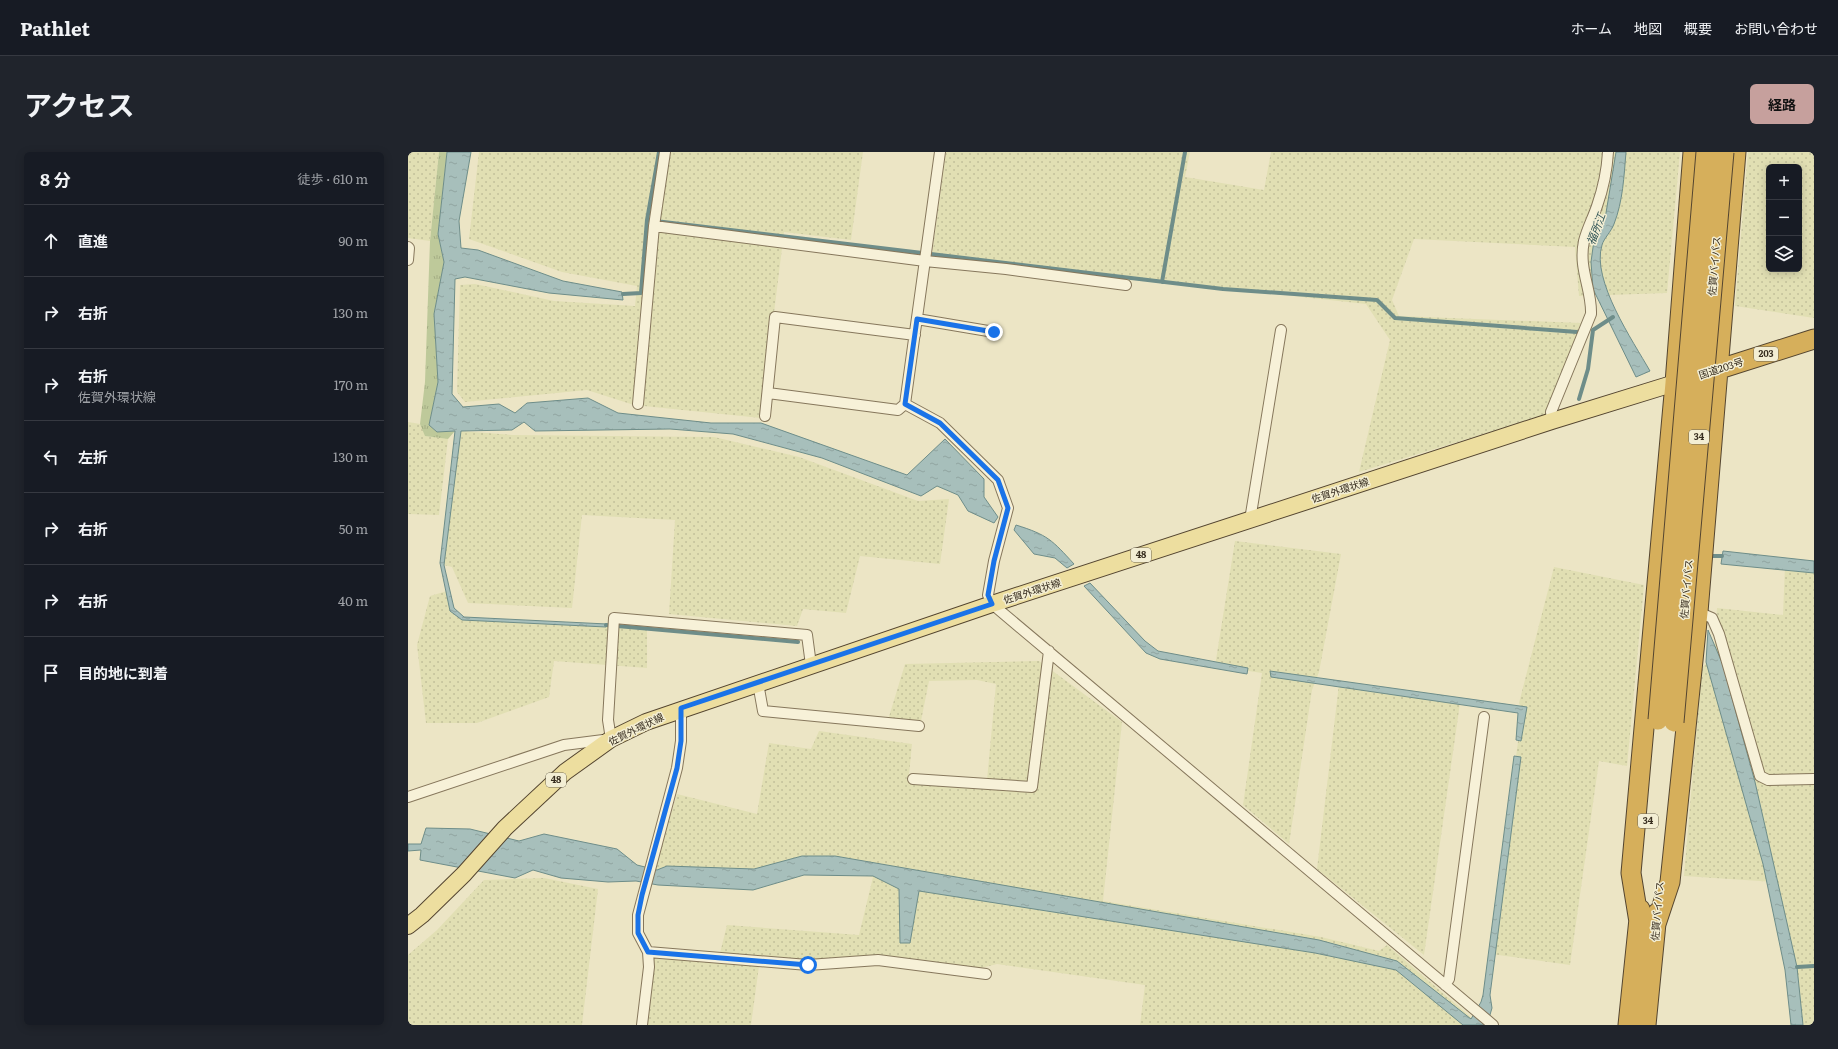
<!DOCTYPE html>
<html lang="ja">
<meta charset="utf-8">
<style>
:root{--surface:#171b24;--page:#20242c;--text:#f1f3f6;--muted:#9ea1a6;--line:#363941;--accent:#c6a09d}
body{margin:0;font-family:Literata,"Noto Sans JP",serif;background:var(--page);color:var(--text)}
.controls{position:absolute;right:12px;top:12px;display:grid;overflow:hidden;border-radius:6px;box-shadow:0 2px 10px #0003}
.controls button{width:36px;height:36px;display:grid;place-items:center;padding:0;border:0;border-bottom:1px solid var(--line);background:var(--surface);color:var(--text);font:20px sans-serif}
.stop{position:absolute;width:12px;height:12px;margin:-9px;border:3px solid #1a73e8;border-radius:50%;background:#fff}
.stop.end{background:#1a73e8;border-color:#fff;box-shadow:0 1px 4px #0008}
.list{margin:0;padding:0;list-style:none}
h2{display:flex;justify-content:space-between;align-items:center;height:52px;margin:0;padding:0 16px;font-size:17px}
h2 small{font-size:13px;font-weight:400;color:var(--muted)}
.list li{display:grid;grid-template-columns:26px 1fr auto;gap:12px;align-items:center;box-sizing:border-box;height:72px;padding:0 16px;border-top:1px solid var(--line)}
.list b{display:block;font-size:15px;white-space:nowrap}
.list p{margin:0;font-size:13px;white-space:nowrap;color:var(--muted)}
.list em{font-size:13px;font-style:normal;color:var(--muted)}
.icon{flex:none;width:22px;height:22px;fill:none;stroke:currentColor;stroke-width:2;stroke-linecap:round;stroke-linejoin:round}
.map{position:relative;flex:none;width:1406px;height:873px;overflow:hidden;border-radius:6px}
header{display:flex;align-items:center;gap:24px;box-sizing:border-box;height:56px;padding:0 20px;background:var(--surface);border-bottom:1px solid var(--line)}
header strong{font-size:19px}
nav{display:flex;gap:22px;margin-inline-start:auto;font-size:14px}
.intro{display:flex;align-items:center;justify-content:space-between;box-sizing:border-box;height:96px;padding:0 24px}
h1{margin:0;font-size:28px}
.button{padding:10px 18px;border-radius:6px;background:var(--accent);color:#111;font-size:14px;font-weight:700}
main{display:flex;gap:24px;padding:0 24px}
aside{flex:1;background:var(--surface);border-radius:6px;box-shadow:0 2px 10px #0003}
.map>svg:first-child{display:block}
.farmland{fill:url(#farmland-dots);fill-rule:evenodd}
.grass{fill:url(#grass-tufts)}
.water{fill:url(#water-ripples);stroke:#6e8d89}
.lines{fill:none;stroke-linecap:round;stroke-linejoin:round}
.stream{stroke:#6e8d89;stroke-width:4}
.street-casing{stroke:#86775c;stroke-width:12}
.primary-casing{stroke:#544530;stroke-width:18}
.highway-casing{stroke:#544530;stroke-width:21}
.street{stroke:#f7f1d8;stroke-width:10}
.primary{stroke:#edde9f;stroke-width:16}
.highway{stroke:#d6af5b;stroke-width:19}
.highway-bridge-casing{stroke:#544530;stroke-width:21;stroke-linecap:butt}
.highway-bridge{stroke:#d6af5b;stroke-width:19}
.route{stroke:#1a73e8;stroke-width:5}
.labels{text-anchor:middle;stroke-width:3;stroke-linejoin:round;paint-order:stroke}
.shield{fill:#f3eed4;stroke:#6f6755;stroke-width:1}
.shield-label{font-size:9px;font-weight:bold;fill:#372d1f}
.street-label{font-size:10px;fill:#372d1f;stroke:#f3eed4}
.water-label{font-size:11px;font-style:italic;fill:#2f5355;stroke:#f3eed4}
</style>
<header>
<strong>Pathlet</strong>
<nav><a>ホーム</a><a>地図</a><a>概要</a><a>お問い合わせ</a></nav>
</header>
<div class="intro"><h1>アクセス</h1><a class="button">経路</a></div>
<main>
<aside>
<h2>8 分<small>徒歩 · 610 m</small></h2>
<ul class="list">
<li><svg class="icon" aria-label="ahead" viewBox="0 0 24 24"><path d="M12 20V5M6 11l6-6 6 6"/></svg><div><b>直進</b></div><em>90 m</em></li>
<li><svg class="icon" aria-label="right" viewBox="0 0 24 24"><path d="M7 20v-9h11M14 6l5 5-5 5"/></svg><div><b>右折</b></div><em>130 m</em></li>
<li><svg class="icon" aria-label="right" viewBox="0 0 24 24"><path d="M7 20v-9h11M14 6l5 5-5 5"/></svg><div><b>右折</b><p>佐賀外環状線</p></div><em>170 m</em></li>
<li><svg class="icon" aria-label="left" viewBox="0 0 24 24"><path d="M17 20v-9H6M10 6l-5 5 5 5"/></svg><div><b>左折</b></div><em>130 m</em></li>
<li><svg class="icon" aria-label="right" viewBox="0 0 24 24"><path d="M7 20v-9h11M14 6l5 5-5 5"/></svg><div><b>右折</b></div><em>50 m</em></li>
<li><svg class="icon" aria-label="right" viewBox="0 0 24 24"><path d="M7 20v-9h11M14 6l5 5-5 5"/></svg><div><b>右折</b></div><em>40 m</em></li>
<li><svg class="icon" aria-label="arrive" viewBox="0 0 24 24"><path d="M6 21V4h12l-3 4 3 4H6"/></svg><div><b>目的地に到着</b></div></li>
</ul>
</aside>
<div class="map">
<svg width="1406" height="873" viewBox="0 0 1406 873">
<defs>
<pattern id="farmland-dots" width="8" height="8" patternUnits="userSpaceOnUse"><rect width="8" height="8" fill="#e1dfb3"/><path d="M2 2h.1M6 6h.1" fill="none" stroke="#c2c09a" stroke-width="1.8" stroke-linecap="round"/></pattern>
<pattern id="grass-tufts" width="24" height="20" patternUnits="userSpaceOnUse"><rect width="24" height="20" fill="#bec99a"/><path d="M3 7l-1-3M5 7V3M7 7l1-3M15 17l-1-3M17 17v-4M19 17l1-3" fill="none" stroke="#a4ad84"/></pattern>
<pattern id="water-ripples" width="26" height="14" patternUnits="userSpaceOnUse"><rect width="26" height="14" fill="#a7bfbb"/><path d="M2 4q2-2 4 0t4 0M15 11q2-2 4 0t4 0" fill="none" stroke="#90a4a0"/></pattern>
</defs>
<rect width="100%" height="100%" fill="#ece5c5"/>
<path class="farmland" d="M0 0H31L22 89 0 86Z
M71 0H455L443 88 376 80 353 266 226 253 179 238 57 250 49 240 52 133 67 132 146 149 227 154 229 134 154 120 61 87Z
M538 0H782L777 25 856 38 863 0H1272L1259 141 1171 144 1167 95 1006 87 984 148 991 164 1173 171 1138 263 951 320 982 188 958 152 524 104Z
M1340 0H1406V166L1327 154ZM1361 15H1391V117H1361Z
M0 270 12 272 18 284 40 287 31 363 0 362Z
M52 279 104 283 306 285 391 305 510 349 541 347 532 412 452 404 438 461 395 457 389 474 261 462 267 368 174 363 164 456 60 451 44 415 36 413Z
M827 389 933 402 911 520 904 538 881 692 835 653 854 521 807 514Z
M1377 414 1406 417V873H1392L1367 730 1276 724 1294 515 1306 506 1309 456 1375 463Z
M1146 415 1236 433 1219 614 1191 609 1162 813 1083 802 1114 558 1111 551Z
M39 439 44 458 56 466 239 476V516L146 509 141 545 69 571H18L9 493 22 444Z
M631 509 714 570 695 749 913 785 971 799 979 793 1072 873H732L737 833 589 812 569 817 484 804 448 815 351 814 343 873H229L239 797 312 801 319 773 451 783 465 725 414 714 245 724 269 642 349 662 361 591 403 597 411 579 504 592 501 623 579 628 588 532 569 528 521 529 513 569 480 568 497 512Z
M931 532 1052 551 1016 803 909 717Z
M136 726 190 737 174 873H0V803L29 778 76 728Z"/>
<path class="grass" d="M31 0H39L30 82 36 110 26 162 30 230 21 273 29 280 47 279 40 287 17 284 12 272 17 230 22 89Z"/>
<path class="water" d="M39 0H63L51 69 53 96 70 98 155 129 214 140 215 148 141 141 57 125 47 127 44 242 55 255 91 252 107 261 119 251 180 246 210 261 303 271H353L499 323 537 287 576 327V345L590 365 586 371 560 359 550 343 529 334 513 344 414 306 325 282 262 277 127 279 116 270 104 278 53 279 36 413 46 456 56 465 199 472 198 475 54 468 42 459 32 411 47 279 29 280 21 273 30 230 26 162 36 110 30 82Z
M1208 0H1218C1216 24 1215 49 1206 72 1203 80 1196 86 1194 93 1183 128 1225 189 1242 219L1228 225 1185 137 1183 110 1186 88 1198 61Z
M608 373C640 383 644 388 666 412L659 416 647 406 626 402 606 378Z
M1315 399 1406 409V421L1313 412Z
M682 431 737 489 750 499 840 516 839 522 752 507 738 501 676 434Z
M1300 478 1315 513 1347 630 1389 815 1395 873H1383L1377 818 1355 712 1298 510Z
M862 519 1119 555 1113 589 1108 588 1110 561 863 525Z
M1106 604 1113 605 1082 843 1084 856 1079 873H1055L988 818 907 801 511 739 502 791H492L491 737 465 724 396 723 345 738 250 733 228 729 200 730 153 726 125 718 107 726 12 708 13 698 0 699V692H13L18 676 62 677 111 689 136 682 209 697 229 713 249 718 259 714 346 717 394 704H427L911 788 989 809 1063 867 1073 850 1075 843Z"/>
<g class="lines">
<path class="stream" d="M239 68 815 137 969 148 987 166 1169 180
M754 130 777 0
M215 142 233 141 239 68 251 0
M1171 247 1180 217 1185 178 1205 165
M1304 404H1314
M198 473 390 490
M1389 815 1406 814"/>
<defs>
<path id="street" d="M532 0 497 252 532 271 590 328 600 356 586 409 580 443 584 452 1085 873
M246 74 517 109 598 117 718 133
M0 95 1 96 0 108
M509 167 586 180
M360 241 490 258 497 252
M230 252 246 74 257 0
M357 264 367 165 507 183
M1144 269 1143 260 1183 162C1184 137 1170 117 1176 89 1179 77 1185 66 1189 54 1195 37 1199 18 1200 0
M842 368 873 178
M1290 460 1304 466 1311 482 1352 624 1360 628 1406 627
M350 531 355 559 511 574
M505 627 624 635 641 499
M0 645 156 593 203 587 200 568 206 466 399 483 403 513
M240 800 400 813 470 808 578 822
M1037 833 1041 827 1076 565
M234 873 241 815 240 800 230 781V763L269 616 273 589V556"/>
<path id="primary" d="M0 774 14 763 56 722 97 676 157 620 203 587 238 570 584 452 1144 269 1267 231"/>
<path id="highway" d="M1299 221 1406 187
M1231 770 1223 721 1267 231 1285 0
M1248 772 1262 730 1290 460 1328 0
M1220 873 1232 757
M1238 873 1249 761"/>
</defs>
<use href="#street" class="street-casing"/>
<use href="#primary" class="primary-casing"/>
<use href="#highway" class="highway-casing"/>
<use href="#street" class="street"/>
<use href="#primary" class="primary"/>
<use href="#highway" class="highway"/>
<defs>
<path id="highway-bridge" d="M1250 568 1298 0
M1266 570 1316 0"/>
</defs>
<use href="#highway-bridge" class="highway-bridge-casing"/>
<use href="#highway-bridge" class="highway-bridge"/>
</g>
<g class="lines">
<path class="route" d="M400 813 240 800 230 781V763L234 743 269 616 273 589V556L584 452 580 443 586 409 600 356 590 328 532 271 497 252 509 167 586 180"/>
</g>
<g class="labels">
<g class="shield">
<rect x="1346" y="195" width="24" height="14" rx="3"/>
<rect x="1281" y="278" width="20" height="14" rx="3"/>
<rect x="723" y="396" width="20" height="14" rx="3"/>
<rect x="138" y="621" width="20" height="14" rx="3"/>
<rect x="1230" y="662" width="20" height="14" rx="3"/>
</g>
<g class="shield-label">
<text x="1358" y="205">203</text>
<text x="1291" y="288">34</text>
<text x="733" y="406">48</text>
<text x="148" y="631">48</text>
<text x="1240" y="672">34</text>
</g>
<g class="street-label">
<text transform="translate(1306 114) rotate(-85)" y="4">佐賀バイパス</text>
<text transform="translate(1313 216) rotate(-18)" y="4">国道203号</text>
<text transform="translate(932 338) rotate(-18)" y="4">佐賀外環状線</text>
<text transform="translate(1278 437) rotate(-85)" y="4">佐賀バイパス</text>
<text transform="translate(624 439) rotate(-18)" y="4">佐賀外環状線</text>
<text transform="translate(228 577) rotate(-26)" y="4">佐賀外環状線</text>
<text transform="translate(1249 759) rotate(-85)" y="4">佐賀バイパス</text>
</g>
<g class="water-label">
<text transform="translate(1188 77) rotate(-70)" y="4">福所江</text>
</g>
</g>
</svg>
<div class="controls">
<button>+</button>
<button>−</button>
<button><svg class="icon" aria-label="layers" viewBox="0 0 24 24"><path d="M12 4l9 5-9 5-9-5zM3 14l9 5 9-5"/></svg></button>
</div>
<div class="stop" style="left:400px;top:813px"></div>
<div class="stop end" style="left:586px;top:180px"></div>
</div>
</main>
